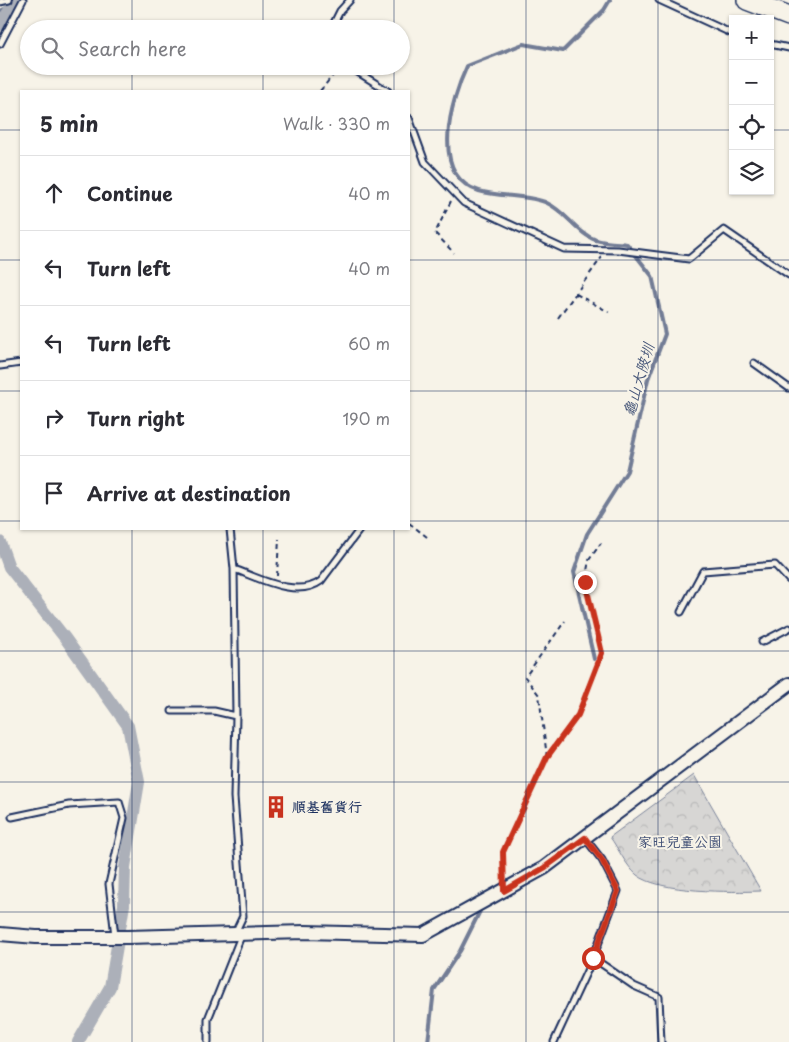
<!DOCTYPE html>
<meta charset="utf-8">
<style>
:root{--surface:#fff;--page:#f7f7f7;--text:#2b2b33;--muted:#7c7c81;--line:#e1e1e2}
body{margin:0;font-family:"Playpen Sans","LXGW WenKai TC",sans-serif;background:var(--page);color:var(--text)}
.controls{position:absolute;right:15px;top:15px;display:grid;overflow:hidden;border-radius:0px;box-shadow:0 1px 4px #0004}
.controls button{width:45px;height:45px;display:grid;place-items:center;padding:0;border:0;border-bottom:1px solid var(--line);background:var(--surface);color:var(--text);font:25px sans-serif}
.stop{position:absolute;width:15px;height:15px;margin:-11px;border:4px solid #c8321e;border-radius:50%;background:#fff}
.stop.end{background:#c8321e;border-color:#fff;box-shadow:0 1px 5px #0008}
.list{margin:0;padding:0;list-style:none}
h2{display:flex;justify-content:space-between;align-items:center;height:65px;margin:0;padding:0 20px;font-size:21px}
h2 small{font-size:16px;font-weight:400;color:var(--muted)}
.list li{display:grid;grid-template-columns:32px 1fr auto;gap:15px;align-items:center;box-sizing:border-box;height:75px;padding:0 20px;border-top:1px solid var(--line)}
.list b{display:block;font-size:19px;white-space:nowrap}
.list em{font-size:16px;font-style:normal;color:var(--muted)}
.icon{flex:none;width:28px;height:28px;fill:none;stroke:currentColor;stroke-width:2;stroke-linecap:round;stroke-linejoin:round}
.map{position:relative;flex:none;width:789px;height:1042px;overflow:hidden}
.search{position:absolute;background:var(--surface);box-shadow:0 1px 4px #0004;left:20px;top:20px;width:390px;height:55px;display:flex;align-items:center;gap:12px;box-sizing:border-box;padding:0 18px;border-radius:28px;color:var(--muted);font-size:19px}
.panel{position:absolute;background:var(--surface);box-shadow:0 1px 4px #0004;left:20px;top:90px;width:390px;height:440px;border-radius:0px}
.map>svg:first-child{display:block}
.park{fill:url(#park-crowns);stroke:#798299}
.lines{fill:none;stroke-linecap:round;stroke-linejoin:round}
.stream{stroke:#727c95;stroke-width:4}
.canal{stroke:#acb0b9;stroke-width:12}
.service-casing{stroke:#1b2f5e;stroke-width:9}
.tertiary-casing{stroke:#1b2f5e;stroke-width:16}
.motorway-casing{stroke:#1b2f5e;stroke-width:22}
.path{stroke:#1b2f5e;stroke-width:2;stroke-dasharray:5 4;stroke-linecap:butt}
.service{stroke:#f7f3e8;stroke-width:5}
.tertiary{stroke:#f7f3e8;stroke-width:12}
.motorway{stroke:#f7f3e8;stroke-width:19}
.route{stroke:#c8321e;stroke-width:6}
.grid{fill:none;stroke:#1b2f5e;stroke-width:1;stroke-opacity:0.55}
.labels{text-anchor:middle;stroke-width:4;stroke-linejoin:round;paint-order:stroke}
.poi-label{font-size:14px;font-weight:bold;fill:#1b2f5e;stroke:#f7f3e8;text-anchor:start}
.park-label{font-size:14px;fill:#415076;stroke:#f7f3e8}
.water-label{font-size:15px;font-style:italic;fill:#465679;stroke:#f7f3e8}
</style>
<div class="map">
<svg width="789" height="1042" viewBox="0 0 789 1042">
<defs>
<pattern id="park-crowns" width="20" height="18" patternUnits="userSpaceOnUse" patternTransform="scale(1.25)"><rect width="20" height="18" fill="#d7d6d4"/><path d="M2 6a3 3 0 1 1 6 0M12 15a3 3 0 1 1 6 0" fill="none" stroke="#b8b8b8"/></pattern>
</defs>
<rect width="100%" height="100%" fill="#f7f3e8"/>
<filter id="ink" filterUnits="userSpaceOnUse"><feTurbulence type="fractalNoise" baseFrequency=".02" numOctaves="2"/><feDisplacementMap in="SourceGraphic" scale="10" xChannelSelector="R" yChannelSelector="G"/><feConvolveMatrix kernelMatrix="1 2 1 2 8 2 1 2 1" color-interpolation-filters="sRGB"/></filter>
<g filter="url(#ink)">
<path class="park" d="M694 775 761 891C731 892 660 893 637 875 626 866 618 848 610 837Z"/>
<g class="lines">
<path class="stream" d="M0 11 13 5
M594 659 574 572 587 534 627 471 648 379 665 334 652 276 627 244C617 243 606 243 596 240 578 234 565 211 547 203 531 195 498 197 479 191 429 176 451 100 467 66L523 44 563 51 604 10 610 0
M428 1042 434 990 460 951 480 911"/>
<path class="canal" d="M0 25 16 0
M0 542 9 567 65 638 128 726 139 782 125 867 124 905 110 987 78 1042"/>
<defs>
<path id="service" d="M659 0 733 34
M0 2 9 0
M331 29 340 11 350 0
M0 44 23 0
M770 44 789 48
M348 66 388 91
M409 118 425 162 464 203 564 249 618 250 689 259 724 230 789 275
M754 363 789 388
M0 366 21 363
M230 529 234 569 236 716 234 797 243 916 235 933
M234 569C259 578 297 599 321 581L360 529
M681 612 703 571 775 565 789 580
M762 642 789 628
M172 711H214L236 716
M12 817 69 805 119 802 124 818 109 884 115 936
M593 958 634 986 659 997 661 1042
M208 1042V1019L241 936
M554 1042 593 958 618 891 602 860 585 838"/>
<path id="tertiary" d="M0 934 36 937H128L305 932 423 935 544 868 789 684"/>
<path id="motorway" d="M747 0 789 16"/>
</defs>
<use href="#service" class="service-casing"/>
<use href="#tertiary" class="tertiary-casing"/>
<use href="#motorway" class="motorway-casing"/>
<path class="path" d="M320 91 339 68
M451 201 435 233 454 253
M576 294 609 312
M558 318 602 257
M409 523 427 537
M277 576 279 539
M547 757 539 695 525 677 565 621
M503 876V852L547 757 578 715 602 653 585 582 589 560 601 543"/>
<use href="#service" class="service"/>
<use href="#tertiary" class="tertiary"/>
<use href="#motorway" class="motorway"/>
</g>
</g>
<g class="lines" filter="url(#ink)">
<path class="route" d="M585 582 602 653 578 715 547 757 503 852 504 891 544 868 585 838 602 860 618 891 593 958"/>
</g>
<path class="grid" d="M132 0V29M263 0V29M394 0V29M526 0V1042M658 0V1042M132 66V91M263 66V91M394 66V91M0 130H21M409 130H733M770 130H789M0 260H21M409 260H789M0 391H21M409 391H789M0 521H21M409 521H789M132 529V1042M263 529V1042M394 529V1042M0 651H789M0 782H789M0 912H789"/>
<defs>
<symbol id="building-bare" viewBox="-9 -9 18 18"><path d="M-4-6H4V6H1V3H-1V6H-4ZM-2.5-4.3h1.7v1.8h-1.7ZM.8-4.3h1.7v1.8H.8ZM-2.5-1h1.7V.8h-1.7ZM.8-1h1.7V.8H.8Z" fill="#c8321e" stroke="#f7f3e8" stroke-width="2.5" paint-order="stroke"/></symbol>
</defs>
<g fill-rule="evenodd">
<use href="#building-bare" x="260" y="791" width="32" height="32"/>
</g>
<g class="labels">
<g class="poi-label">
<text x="292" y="812">順基舊貨行</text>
</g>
<g class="park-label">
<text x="680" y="847">家旺兒童公園</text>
</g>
<g class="water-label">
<text transform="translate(639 380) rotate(-74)" y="5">龜山大陂圳</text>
</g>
</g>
</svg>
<div class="controls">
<button>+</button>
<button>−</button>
<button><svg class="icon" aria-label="locate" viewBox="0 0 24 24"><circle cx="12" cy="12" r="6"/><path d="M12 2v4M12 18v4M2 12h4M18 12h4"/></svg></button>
<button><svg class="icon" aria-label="layers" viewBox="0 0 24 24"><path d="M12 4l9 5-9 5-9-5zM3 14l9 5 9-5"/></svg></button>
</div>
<div class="stop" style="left:593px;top:958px"></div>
<div class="stop end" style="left:585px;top:582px"></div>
<div class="search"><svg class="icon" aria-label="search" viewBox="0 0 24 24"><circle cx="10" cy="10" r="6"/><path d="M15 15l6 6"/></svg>Search here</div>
<section class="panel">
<h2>5 min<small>Walk · 330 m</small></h2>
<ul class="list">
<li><svg class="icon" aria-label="ahead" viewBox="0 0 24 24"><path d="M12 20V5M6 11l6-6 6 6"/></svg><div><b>Continue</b></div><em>40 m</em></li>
<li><svg class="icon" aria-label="left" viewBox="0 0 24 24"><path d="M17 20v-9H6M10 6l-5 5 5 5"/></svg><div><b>Turn left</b></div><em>40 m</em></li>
<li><svg class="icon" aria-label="left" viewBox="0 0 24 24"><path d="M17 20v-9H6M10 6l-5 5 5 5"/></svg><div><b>Turn left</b></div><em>60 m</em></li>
<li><svg class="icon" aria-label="right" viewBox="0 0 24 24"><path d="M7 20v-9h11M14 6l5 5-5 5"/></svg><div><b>Turn right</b></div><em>190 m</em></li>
<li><svg class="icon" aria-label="arrive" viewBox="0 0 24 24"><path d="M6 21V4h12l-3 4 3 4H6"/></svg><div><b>Arrive at destination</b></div></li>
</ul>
</section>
</div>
